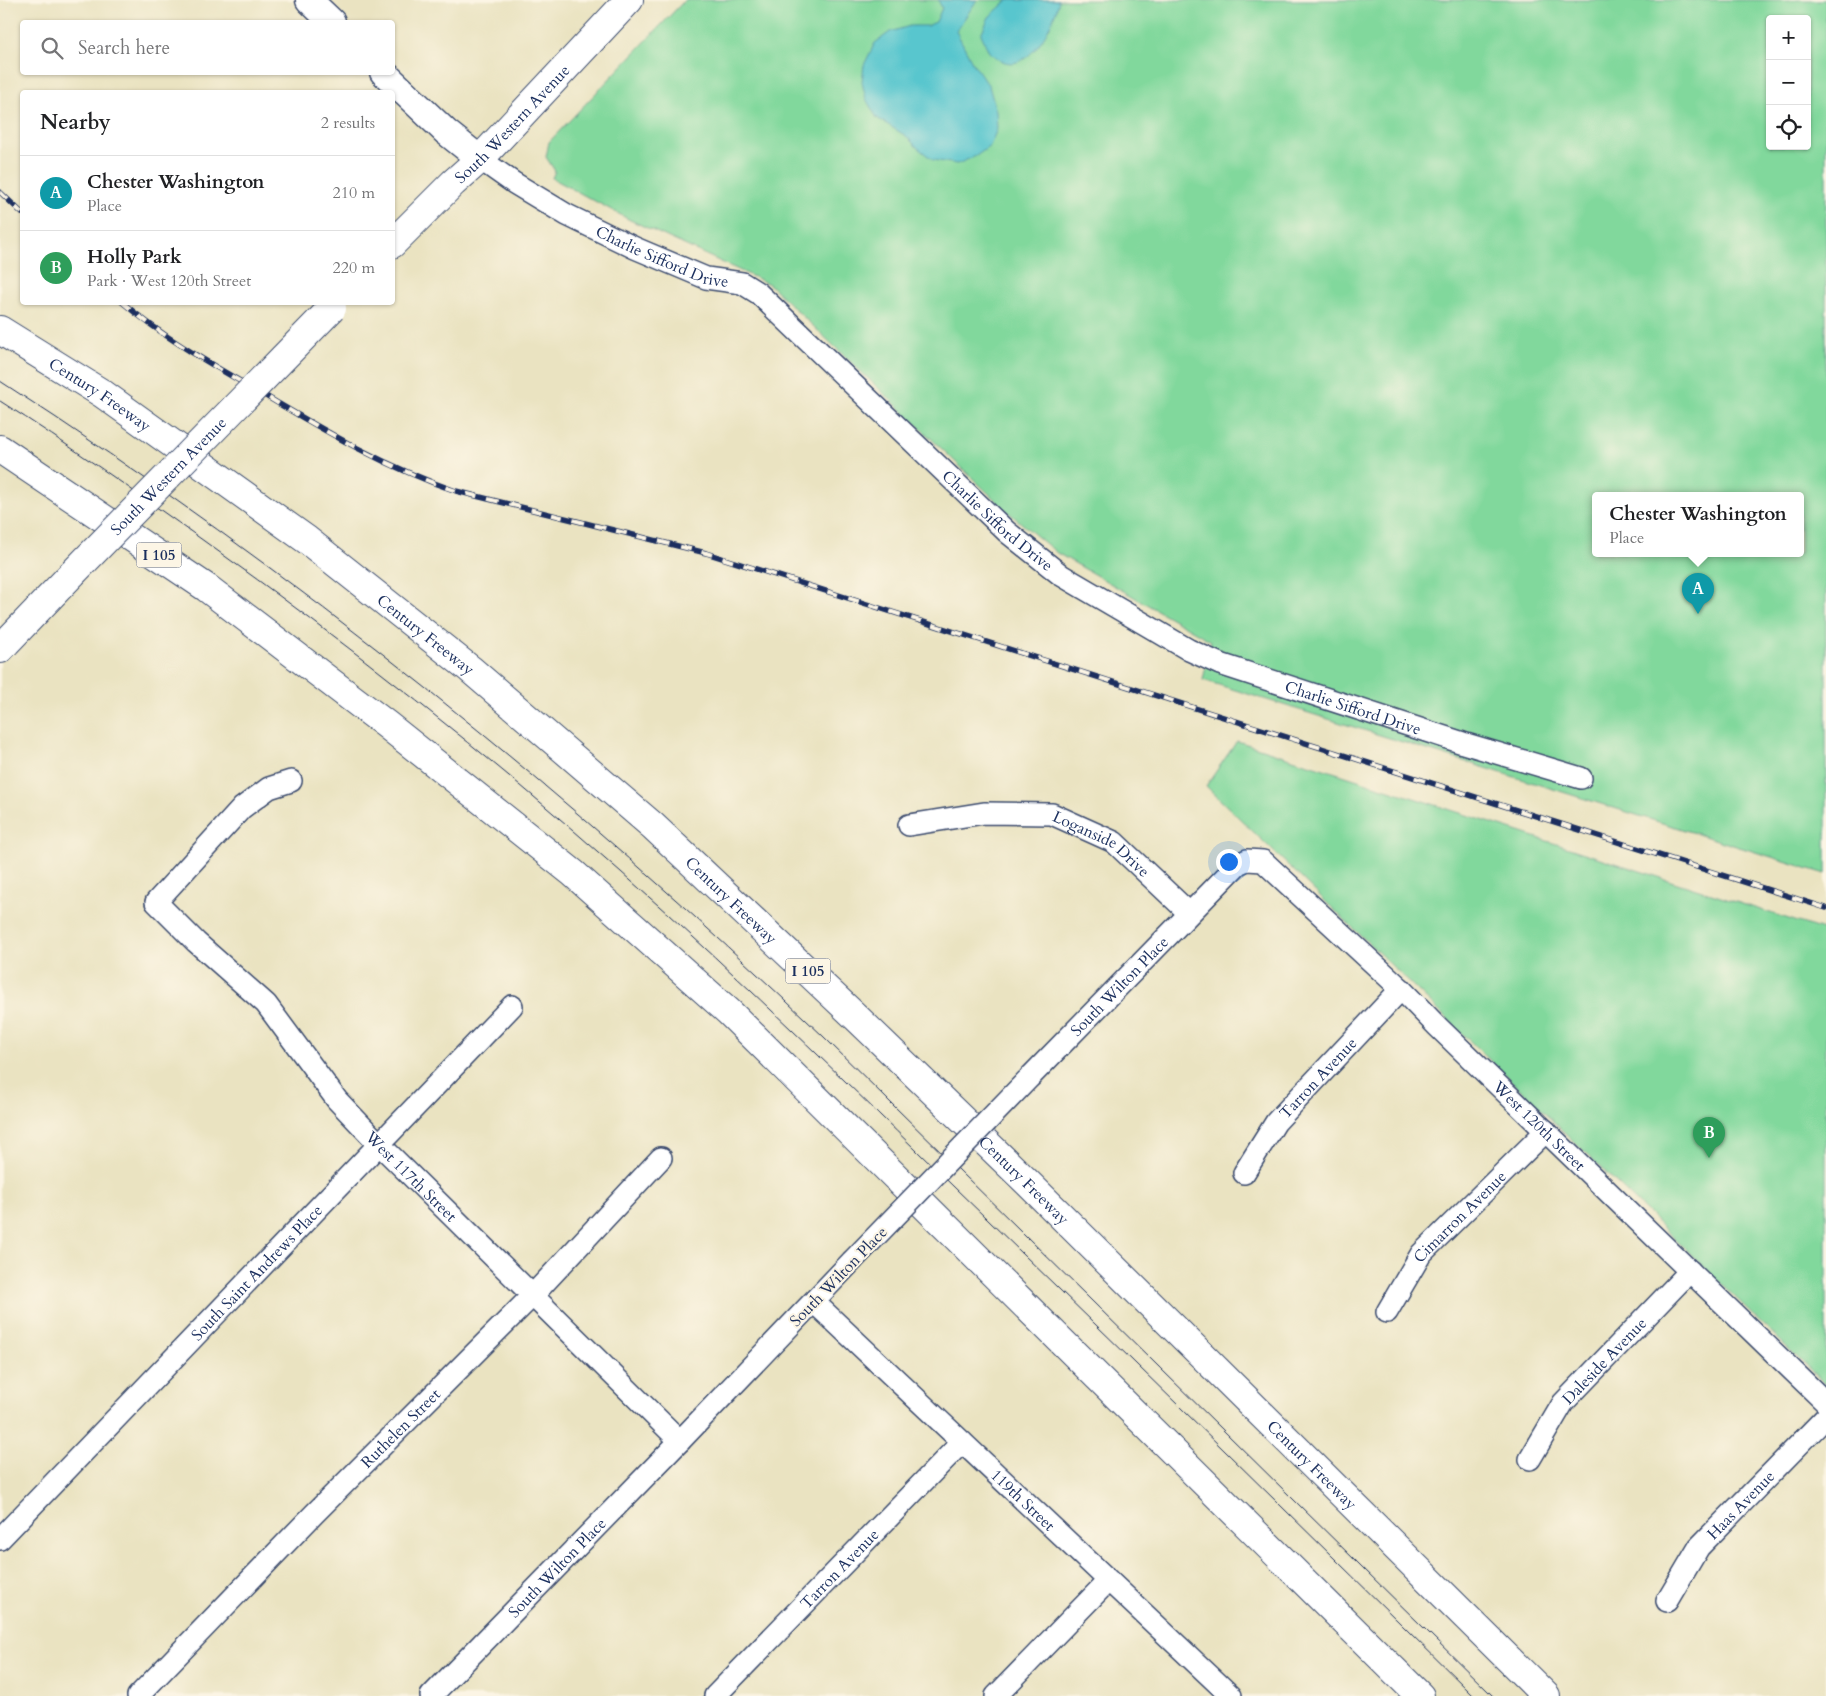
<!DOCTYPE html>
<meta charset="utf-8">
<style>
:root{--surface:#fff;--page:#f6f6f6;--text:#202124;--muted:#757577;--line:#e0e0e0;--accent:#1f6fb2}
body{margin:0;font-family:Cardo,serif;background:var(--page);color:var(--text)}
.controls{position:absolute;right:15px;top:15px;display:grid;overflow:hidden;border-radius:5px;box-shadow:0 1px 4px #0004}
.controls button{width:45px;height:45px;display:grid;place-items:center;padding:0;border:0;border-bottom:1px solid var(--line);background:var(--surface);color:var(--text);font:25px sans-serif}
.you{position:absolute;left:1228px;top:861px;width:18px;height:18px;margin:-12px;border:4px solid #fff;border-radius:50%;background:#1a73e8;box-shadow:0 0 0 8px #1a73e833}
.badge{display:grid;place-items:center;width:32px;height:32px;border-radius:50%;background:var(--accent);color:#fff;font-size:16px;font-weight:700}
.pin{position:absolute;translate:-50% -41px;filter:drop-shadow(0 1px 2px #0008)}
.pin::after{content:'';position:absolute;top:26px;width:18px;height:15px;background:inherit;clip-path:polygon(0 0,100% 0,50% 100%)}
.popup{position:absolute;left:1592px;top:492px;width:212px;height:65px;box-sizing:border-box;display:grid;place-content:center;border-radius:5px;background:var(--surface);filter:drop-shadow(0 1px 4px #0005);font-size:16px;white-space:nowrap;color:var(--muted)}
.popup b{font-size:19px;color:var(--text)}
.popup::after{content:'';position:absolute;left:50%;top:100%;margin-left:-10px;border:10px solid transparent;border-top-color:var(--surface)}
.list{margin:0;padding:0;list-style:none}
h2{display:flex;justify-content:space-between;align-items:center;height:65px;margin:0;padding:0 20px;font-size:21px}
h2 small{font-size:16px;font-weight:400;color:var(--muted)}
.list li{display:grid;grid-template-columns:32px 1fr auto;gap:15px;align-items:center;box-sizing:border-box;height:75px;padding:0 20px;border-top:1px solid var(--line)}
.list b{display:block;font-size:19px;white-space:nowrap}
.list p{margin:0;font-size:16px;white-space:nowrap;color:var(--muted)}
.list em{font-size:16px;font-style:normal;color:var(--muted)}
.icon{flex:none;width:28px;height:28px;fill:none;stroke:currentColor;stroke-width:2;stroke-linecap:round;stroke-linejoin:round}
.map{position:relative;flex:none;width:1826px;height:1696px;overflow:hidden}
.search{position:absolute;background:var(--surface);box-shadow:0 1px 4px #0004;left:20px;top:20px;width:375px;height:55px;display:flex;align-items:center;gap:12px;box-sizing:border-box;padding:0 18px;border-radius:5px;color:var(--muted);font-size:19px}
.panel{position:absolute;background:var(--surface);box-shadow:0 1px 4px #0004;left:20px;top:90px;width:375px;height:215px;border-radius:5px}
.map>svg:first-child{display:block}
.green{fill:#81d89c;stroke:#4e847d;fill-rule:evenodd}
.water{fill:#59c6ce;stroke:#3a7a96}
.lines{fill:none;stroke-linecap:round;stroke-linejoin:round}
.minor-casing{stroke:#3a4a6d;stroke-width:24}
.tertiary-casing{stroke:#3a4a6d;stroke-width:29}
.primary-casing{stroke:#3a4a6d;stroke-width:30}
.motorway-casing{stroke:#3a4a6d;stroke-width:30}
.minor{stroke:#fff;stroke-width:21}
.tertiary{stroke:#fff;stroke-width:26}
.primary{stroke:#fff;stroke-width:28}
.motorway{stroke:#fff;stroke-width:28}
.tram{stroke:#1b2f5e;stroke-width:1}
.rail-casing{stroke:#1b2f5e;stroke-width:5.5}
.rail{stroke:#fcf5e5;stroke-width:4;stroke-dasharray:11;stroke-linecap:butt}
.minor-bridge-casing{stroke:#3a4a6d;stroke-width:24;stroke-linecap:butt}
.primary-bridge-casing{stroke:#3a4a6d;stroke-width:30;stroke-linecap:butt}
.minor-bridge{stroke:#fff;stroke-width:21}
.primary-bridge{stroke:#fff;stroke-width:28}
.labels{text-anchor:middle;stroke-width:4;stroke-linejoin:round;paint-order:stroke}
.shield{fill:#fcf5e5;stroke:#5e6a86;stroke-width:1}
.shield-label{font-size:15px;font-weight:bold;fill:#1b2f5e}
.street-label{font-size:16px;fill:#1b2f5e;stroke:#fcf5e5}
</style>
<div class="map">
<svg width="1826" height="1696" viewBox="0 0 1826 1696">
<rect width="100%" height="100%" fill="#fcf5e5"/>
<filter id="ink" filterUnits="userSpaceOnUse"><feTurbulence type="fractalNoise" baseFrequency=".02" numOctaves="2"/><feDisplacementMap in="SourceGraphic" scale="10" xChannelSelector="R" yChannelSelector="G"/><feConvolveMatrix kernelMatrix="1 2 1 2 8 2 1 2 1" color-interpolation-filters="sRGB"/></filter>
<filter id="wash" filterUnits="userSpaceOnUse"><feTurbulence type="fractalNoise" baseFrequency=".0096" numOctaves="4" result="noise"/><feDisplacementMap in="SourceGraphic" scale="20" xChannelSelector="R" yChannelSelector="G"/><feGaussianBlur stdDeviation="1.12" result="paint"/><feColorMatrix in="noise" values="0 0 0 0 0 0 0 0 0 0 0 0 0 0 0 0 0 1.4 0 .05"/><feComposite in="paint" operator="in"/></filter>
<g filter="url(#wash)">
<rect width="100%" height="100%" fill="#eae3c1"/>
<path class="green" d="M685 0H1826V874L1203 680 1211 641 1057 553 1008 512 769 284 630 220 552 178 555 171 546 157 549 142ZM1770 19H1807V146H1770ZM1596 495H1800V553H1596Z
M1237 741 1826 931V1385L1206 786Z"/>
<path class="water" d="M938 0H977L956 31 972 62 989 86 996 111 997 129 990 146 976 156 957 164 933 160 918 148 906 136 877 118 866 99 862 82 864 65 875 43 890 32 910 26H927L936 22 942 8Z
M1008 0H1059C1055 22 1028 78 999 59 996 57 991 54 989 52 986 47 984 40 981 34L989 17Z"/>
</g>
<g filter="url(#ink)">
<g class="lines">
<defs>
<g id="minor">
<path id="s1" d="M480 159 514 183 567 215 635 248 706 278 742 283 758 293 1007 532 1061 575 1189 650 1220 664 1463 743 1581 778"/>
<path id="s2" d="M291 781 269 788 242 808 156 902 196 942 266 1004 337 1100 379 1144 680 1441"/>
<path id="s3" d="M909 825 984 813 1052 814 1114 842 1189 913"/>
<path id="s4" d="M1031 1076 1238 864 1247 860 1263 861 1401 989 1437 1026 1826 1403"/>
<path id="s5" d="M1244 1173 1276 1122 1401 989"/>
<path id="s6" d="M814 1302 1231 1696"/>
<path id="s7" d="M1387 1312 1421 1254 1546 1131"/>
<path id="s8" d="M1530 1459 1563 1403 1690 1271"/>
<path id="s9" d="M0 1539 512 1006"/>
<path id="s10" d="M1667 1601 1699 1547 1826 1417"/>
<path id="s11" d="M138 1696 314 1514 533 1295 661 1158"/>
<path id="s12" d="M431 1696 680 1441 852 1261"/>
<path id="s13" d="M715 1696 962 1442"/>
<path d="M996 1696 1108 1581"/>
</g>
<path id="tertiary" d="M309 0 332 22
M383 72 446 132 480 159"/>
<g id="primary">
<path id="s14" d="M392 244 453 183 480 159 629 0"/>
<path d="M0 649 73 573"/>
</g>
<g id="motorway">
<path id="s15" d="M0 330 103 394 307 540 470 669 653 826 858 1019 1028 1183 1546 1696"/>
<path d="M0 449 207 588 387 725 573 873 729 1012 1420 1696"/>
</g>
</defs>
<use href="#minor" class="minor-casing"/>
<use href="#tertiary" class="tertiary-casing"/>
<use href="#primary" class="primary-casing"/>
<use href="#motorway" class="motorway-casing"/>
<use href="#minor" class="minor"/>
<use href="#tertiary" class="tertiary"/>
<use href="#primary" class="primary"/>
<use href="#motorway" class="motorway"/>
<path class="tram" d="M0 381C296 572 570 794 824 1037L1493 1696
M0 401C69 445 137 493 204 541 348 644 488 754 621 872 747 983 866 1102 987 1219 1150 1377 1312 1536 1474 1696"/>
<defs>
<path id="rail" d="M0 192 22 213
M122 302C164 338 212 365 259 392 323 430 385 467 456 491L706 553 1826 908"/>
</defs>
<use href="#rail" class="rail-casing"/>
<use href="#rail" class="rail"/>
<defs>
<path id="minor-bridge" d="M852 1261 1031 1076"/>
<g id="primary-bridge">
<path id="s16" d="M73 573 332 308"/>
</g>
</defs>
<use href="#minor-bridge" class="minor-bridge-casing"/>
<use href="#primary-bridge" class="primary-bridge-casing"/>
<use href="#minor-bridge" class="minor-bridge"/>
<use href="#primary-bridge" class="primary-bridge"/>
</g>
</g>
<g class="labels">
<g class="shield">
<rect x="136.5" y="542.5" width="45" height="25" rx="4"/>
<rect x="785.5" y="958.5" width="45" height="25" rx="4"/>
</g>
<g class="shield-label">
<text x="159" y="560">I 105</text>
<text x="808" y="976">I 105</text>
</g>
<g class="street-label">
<text dy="6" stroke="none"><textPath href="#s14" startOffset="170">South Western Avenue</textPath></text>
<text dy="6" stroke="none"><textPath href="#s1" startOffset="208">Charlie Sifford Drive</textPath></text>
<text dy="6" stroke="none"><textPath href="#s15" startOffset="119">Century Freeway</textPath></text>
<text dy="6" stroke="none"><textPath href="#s16" startOffset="136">South Western Avenue</textPath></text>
<text dy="6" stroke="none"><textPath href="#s1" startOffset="642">Charlie Sifford Drive</textPath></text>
<text dy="6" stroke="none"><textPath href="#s15" startOffset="524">Century Freeway</textPath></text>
<text dy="6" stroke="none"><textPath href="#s1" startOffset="1048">Charlie Sifford Drive</textPath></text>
<text dy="6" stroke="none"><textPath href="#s3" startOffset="202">Loganside Drive</textPath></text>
<text dy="6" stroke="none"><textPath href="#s15" startOffset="929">Century Freeway</textPath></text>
<text dy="6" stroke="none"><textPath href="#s4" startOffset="126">South Wilton Place</textPath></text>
<text dy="6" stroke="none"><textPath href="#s5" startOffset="121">Tarron Avenue</textPath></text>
<text dy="6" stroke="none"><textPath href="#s4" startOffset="705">West 120th Street</textPath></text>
<text dy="6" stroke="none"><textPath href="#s2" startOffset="560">West 117th Street</textPath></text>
<text dy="6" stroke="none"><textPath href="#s15" startOffset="1334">Century Freeway</textPath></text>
<text dy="6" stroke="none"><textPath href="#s7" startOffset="121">Cimarron Avenue</textPath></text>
<text dy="6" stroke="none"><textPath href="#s9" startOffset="370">South Saint Andrews Place</textPath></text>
<text transform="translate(838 1276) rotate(-46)" y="6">South Wilton Place</text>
<text dy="6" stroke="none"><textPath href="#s8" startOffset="124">Daleside Avenue</textPath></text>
<text dy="6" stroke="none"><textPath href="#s11" startOffset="375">Ruthelen Street</textPath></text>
<text dy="6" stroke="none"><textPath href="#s15" startOffset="1739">Century Freeway</textPath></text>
<text dy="6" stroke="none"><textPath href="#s6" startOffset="288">119th Street</textPath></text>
<text dy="6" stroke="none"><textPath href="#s10" startOffset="122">Haas Avenue</textPath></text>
<text dy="6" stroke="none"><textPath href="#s12" startOffset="180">South Wilton Place</textPath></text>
<text dy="6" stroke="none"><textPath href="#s13" startOffset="178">Tarron Avenue</textPath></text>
</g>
</g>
</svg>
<div class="controls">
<button>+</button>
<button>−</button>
<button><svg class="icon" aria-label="locate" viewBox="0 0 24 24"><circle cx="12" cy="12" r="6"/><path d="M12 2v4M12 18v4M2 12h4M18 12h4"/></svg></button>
</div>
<div class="you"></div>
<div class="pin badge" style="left:1698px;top:614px;background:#0f9aa8">A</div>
<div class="popup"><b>Chester Washington</b>Place</div>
<div class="pin badge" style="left:1709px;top:1158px;background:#2e9e5b">B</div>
<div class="search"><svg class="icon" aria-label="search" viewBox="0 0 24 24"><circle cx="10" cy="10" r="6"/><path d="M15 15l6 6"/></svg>Search here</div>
<section class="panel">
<h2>Nearby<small>2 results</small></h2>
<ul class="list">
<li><span class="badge" style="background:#0f9aa8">A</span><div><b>Chester Washington</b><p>Place</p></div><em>210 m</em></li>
<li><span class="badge" style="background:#2e9e5b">B</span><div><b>Holly Park</b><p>Park · West 120th Street</p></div><em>220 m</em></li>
</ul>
</section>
</div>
